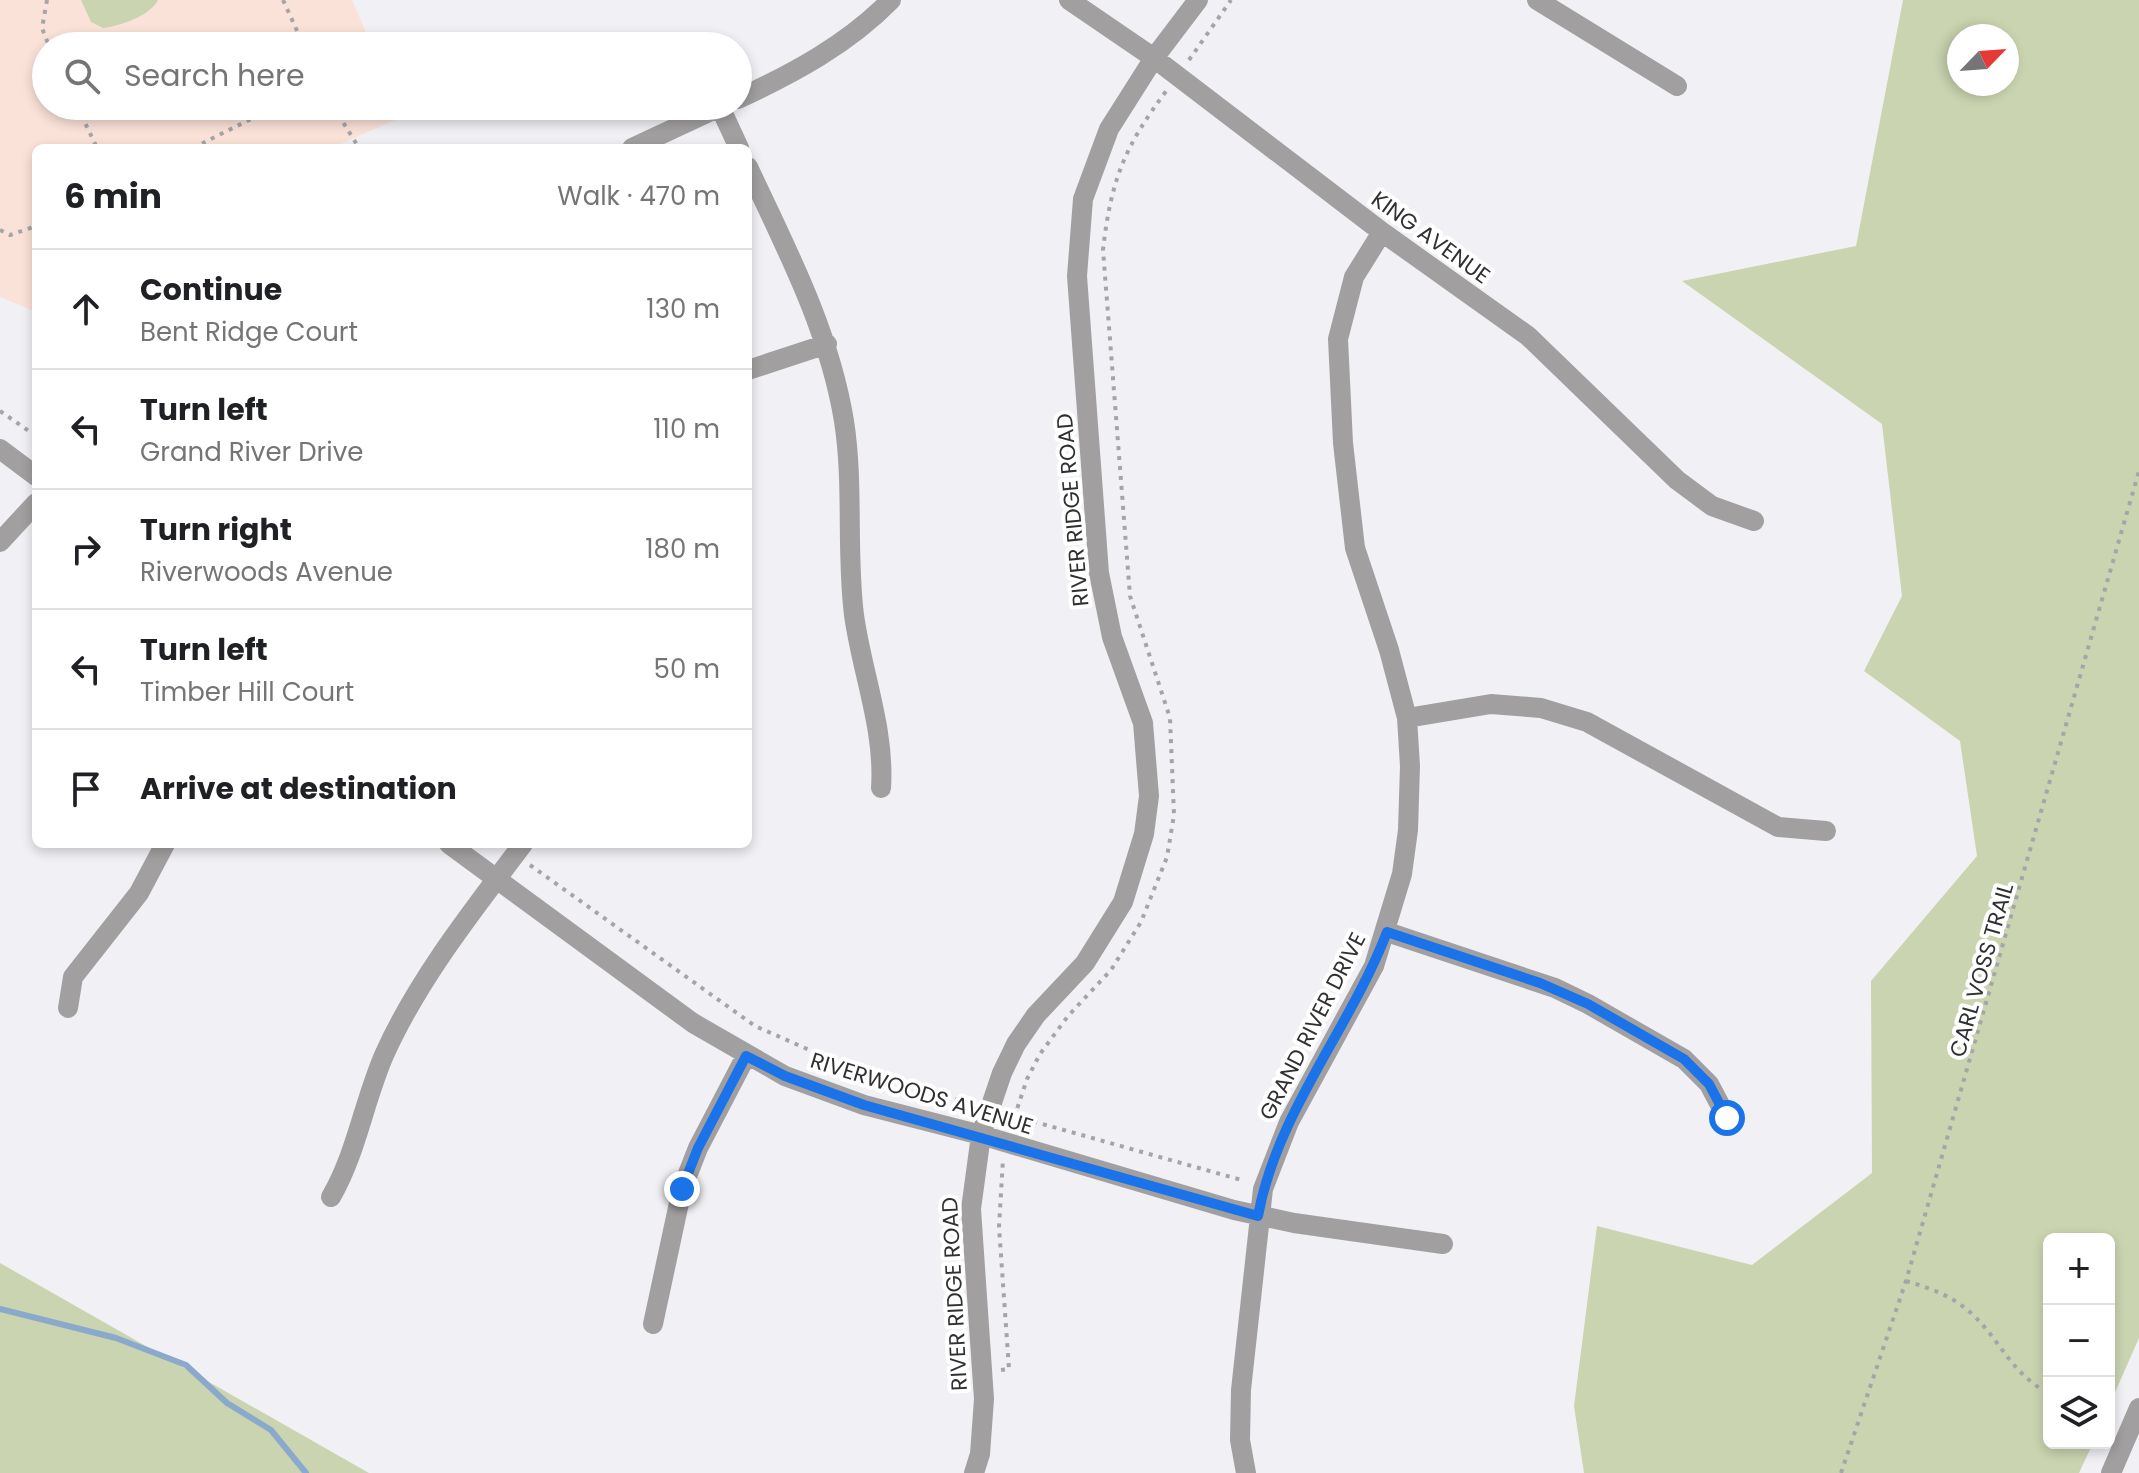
<!DOCTYPE html>
<meta charset="utf-8">
<style>
:root{--surface:#fff;--page:#f6f6f6;--text:#202124;--muted:#757577;--line:#e0e0e0}
body{margin:0;font-family:Poppins,sans-serif;background:var(--page);color:var(--text)}
.controls{position:absolute;right:24px;bottom:24px;display:grid;overflow:hidden;border-radius:12px;box-shadow:0 4px 12px #0003}
.controls button{width:72px;height:72px;display:grid;place-items:center;padding:0;border:0;border-bottom:2px solid var(--line);background:var(--surface);color:var(--text);font:40px sans-serif}
.compass{position:absolute;left:1947px;top:24px;width:72px;height:72px;border-radius:50%;background:var(--surface);box-shadow:0 4px 12px #0003;rotate:65deg}
.stop{position:absolute;width:24px;height:24px;margin:-18px;border:6px solid #1a73e8;border-radius:50%;background:#fff}
.stop.end{background:#1a73e8;border-color:#fff;box-shadow:0 2px 8px #0008}
.list{margin:0;padding:0;list-style:none}
h2{display:flex;justify-content:space-between;align-items:center;height:104px;margin:0;padding:0 32px;font-size:34px}
h2 small{font-size:26px;font-weight:400;color:var(--muted)}
.list li{display:grid;grid-template-columns:52px 1fr auto;gap:24px;align-items:center;box-sizing:border-box;height:120px;padding:0 32px;border-top:2px solid var(--line)}
.list b{display:block;font-size:30px;white-space:nowrap}
.list p{margin:0;font-size:26px;white-space:nowrap;color:var(--muted)}
.list em{font-size:26px;font-style:normal;color:var(--muted)}
.icon{flex:none;width:44px;height:44px;fill:none;stroke:currentColor;stroke-width:2;stroke-linecap:round;stroke-linejoin:round}
.map{position:relative;flex:none;width:2139px;height:1473px;overflow:hidden}
.search{position:absolute;background:var(--surface);box-shadow:0 4px 12px #0003;left:32px;top:32px;width:720px;height:88px;display:flex;align-items:center;gap:20px;box-sizing:border-box;padding:0 28px;border-radius:44px;color:var(--muted);font-size:30px}
.panel{position:absolute;background:var(--surface);box-shadow:0 4px 12px #0003;left:32px;top:144px;width:720px;height:704px;border-radius:12px}
.map>svg:first-child{display:block}
.education{fill:#fae2d8}
.green{fill:#cad4b0;fill-rule:evenodd}
.lines{fill:none;stroke-linecap:round;stroke-linejoin:round}
.stream{stroke:#8aa9cc;stroke-width:6}
.path{stroke:#a5a5a8;stroke-width:4;stroke-dasharray:4 6;stroke-linecap:butt}
.minor{stroke:#a19fa0;stroke-width:20}
.route{stroke:#1a73e8;stroke-width:10}
.labels{text-anchor:middle;stroke-width:8;stroke-linejoin:round;paint-order:stroke}
.street-label{font-size:22px;fill:#2f3031;stroke:#fff}
</style>
<div class="map">
<svg width="2139" height="1473" viewBox="0 0 2139 1473">
<rect width="100%" height="100%" fill="#f1f1f5"/>
<path class="education" d="M0 0H352L372 46H46V106H399L404 116 331 148H36V312L0 297Z"/>
<path class="green" d="M81 0H158C150 16 120 26 103 28L91 22Z
M1903 0H2139V1338L2109 1406V1239H2049V1443H2093L2079 1473H1584L1574 1406 1597 1226 1752 1265 1872 1173 1871 981 1977 856 1960 741 1864 671 1902 596 1882 424 1682 281 1856 246ZM2007 36V84H1959V36Z
M0 1263 369 1473H0Z"/>
<g class="lines">
<path class="stream" d="M0 1309 116 1338 186 1365 227 1403 271 1430 306 1473"/>
<path class="path" d="M47 0 42 28 49 46
M283 0 304 46
M1189 60 1231 0
M77 106 97 148
M333 106 359 148
M193 148 277 106
M0 230 10 235 36 226
M0 411 36 436
M530 865 755 1026 848 1067 971 1104
M1014 1116 1245 1181
M1011 1127 1027 1079 1040 1054 1068 1016 1111 970 1141 922 1167 857 1174 815 1170 718 1130 596 1103 250C1111 179 1125 146 1167 90
M1906 1281C1930 1288 1953 1296 1972 1314 2002 1342 2008 1370 2049 1394
M1001 1370 1009 1369 999 1227 1003 1159
M1841 1473 1906 1281 2139 471"/>
<path class="minor" d="M1069 0 1154 58 1382 232 1528 336 1677 480 1712 506 1754 521
M1537 0 1677 86
M738 99C794 73 848 44 891 0
M720 107 739 148
M632 148 722 106
M748 167C787 250 829 330 844 421 854 485 846 551 854 615 862 673 885 729 881 788
M748 370 827 344
M0 449 36 476
M0 542 36 503
M1407 718 1491 704 1541 708 1587 722 1778 827 1826 831
M449 844 693 1023 785 1076 864 1105 981 1135 1234 1210 1294 1223 1443 1244
M1387 932 1555 988 1588 1004 1684 1059 1709 1084 1727 1118
M68 1008 73 977 139 893 165 844
M331 1197C357 1152 364 1100 385 1053 419 978 474 909 523 844
M653 1324 682 1189 698 1148 746 1056
M974 1473 980 1454 984 1399 971 1209 981 1135 1002 1073 1016 1044 1036 1015 1085 963 1123 902 1144 834 1149 796 1143 723 1112 637 1099 573 1077 276 1083 199 1109 129 1154 58 1198 0
M1246 1473 1240 1440 1241 1390 1263 1189 1289 1122 1374 966 1402 874 1408 830 1410 766 1407 718 1389 650 1355 548 1343 443 1338 339 1354 277 1382 232
M2111 1473 2139 1408"/>
</g>
<g class="lines">
<path class="route" d="M682 1189 698 1148 746 1056 785 1076 864 1105 1258 1216C1277 1112 1350 1029 1387 932L1540 983 1588 1004 1684 1059 1709 1084 1727 1118"/>
</g>
<g class="labels">
<g class="street-label">
<text transform="translate(1431 237) rotate(36)" y="8">KING AVENUE</text>
<text transform="translate(1072 510) rotate(-95)" y="8">RIVER RIDGE ROAD</text>
<text transform="translate(1981 970) rotate(-74)" y="8">CARL VOSS TRAIL</text>
<text transform="translate(1312 1026) rotate(-63)" y="8">GRAND RIVER DRIVE</text>
<text transform="translate(922 1093) rotate(17)" y="8">RIVERWOODS AVENUE</text>
<text transform="translate(954 1294) rotate(-93)" y="8">RIVER RIDGE ROAD</text>
</g>
</g>
</svg>
<div class="controls">
<button>+</button>
<button>−</button>
<button><svg class="icon" aria-label="layers" viewBox="0 0 24 24"><path d="M12 4l9 5-9 5-9-5zM3 14l9 5 9-5"/></svg></button>
</div>
<svg class="compass" viewBox="-18 -18 36 36"><path d="M0-13l5 13h-10z" fill="#e53935"/><path d="M0 13l5-13h-10z" fill="#757577"/></svg>
<div class="stop" style="left:1727px;top:1118px"></div>
<div class="stop end" style="left:682px;top:1189px"></div>
<div class="search"><svg class="icon" aria-label="search" viewBox="0 0 24 24"><circle cx="10" cy="10" r="6"/><path d="M15 15l6 6"/></svg>Search here</div>
<section class="panel">
<h2>6 min<small>Walk · 470 m</small></h2>
<ul class="list">
<li><svg class="icon" aria-label="ahead" viewBox="0 0 24 24"><path d="M12 20V5M6 11l6-6 6 6"/></svg><div><b>Continue</b><p>Bent Ridge Court</p></div><em>130 m</em></li>
<li><svg class="icon" aria-label="left" viewBox="0 0 24 24"><path d="M17 20v-9H6M10 6l-5 5 5 5"/></svg><div><b>Turn left</b><p>Grand River Drive</p></div><em>110 m</em></li>
<li><svg class="icon" aria-label="right" viewBox="0 0 24 24"><path d="M7 20v-9h11M14 6l5 5-5 5"/></svg><div><b>Turn right</b><p>Riverwoods Avenue</p></div><em>180 m</em></li>
<li><svg class="icon" aria-label="left" viewBox="0 0 24 24"><path d="M17 20v-9H6M10 6l-5 5 5 5"/></svg><div><b>Turn left</b><p>Timber Hill Court</p></div><em>50 m</em></li>
<li><svg class="icon" aria-label="arrive" viewBox="0 0 24 24"><path d="M6 21V4h12l-3 4 3 4H6"/></svg><div><b>Arrive at destination</b></div></li>
</ul>
</section>
</div>
